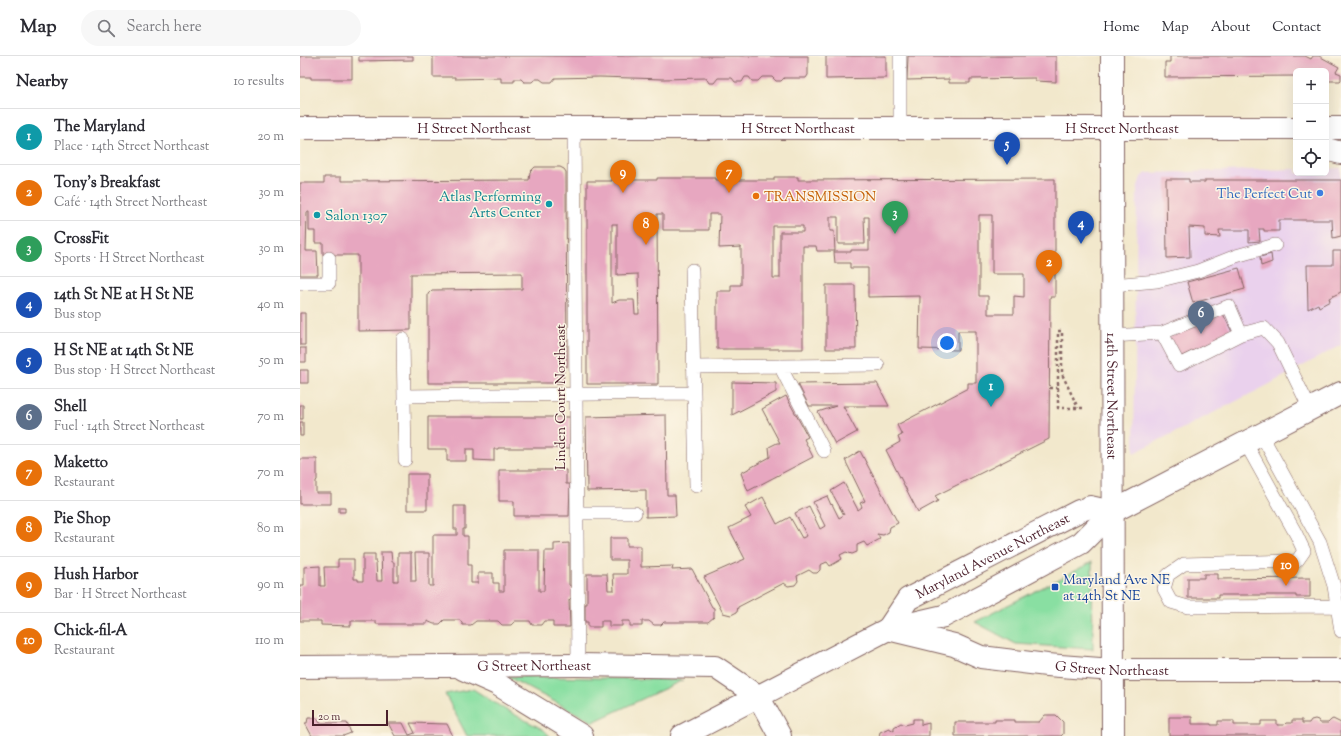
<!DOCTYPE html>
<meta charset="utf-8">
<style>
:root{--surface:#fff;--page:#f7f7f7;--text:#2b2b33;--muted:#7c7c81;--line:#e1e1e2;--accent:#0b8043}
body{margin:0;font-family:"Sorts Mill Goudy",serif;background:var(--page);color:var(--text)}
.controls{position:absolute;right:12px;top:12px;display:grid;overflow:hidden;border-radius:6px;box-shadow:0 4px 16px #0002}
.controls button{width:36px;height:36px;display:grid;place-items:center;padding:0;border:0;border-bottom:1px solid var(--line);background:var(--surface);color:var(--text);font:20px sans-serif}
.scale{position:absolute;left:12px;bottom:10px;width:76px;box-sizing:border-box;padding-left:4px;border:2px solid #4a1f2b;border-top:0;font-size:11px;line-height:14px;white-space:nowrap;color:#4a1f2b;-webkit-text-stroke:3px #fcf5e5;paint-order:stroke}
.you{position:absolute;left:647px;top:287px;width:14px;height:14px;margin:-10px;border:3px solid #fff;border-radius:50%;background:#1a73e8;box-shadow:0 0 0 6px #1a73e833}
.badge{display:grid;place-items:center;width:26px;height:26px;border-radius:50%;background:var(--accent);color:#fff;font-size:13px;font-weight:700}
.pin{position:absolute;translate:-50% -33px;filter:drop-shadow(0 1px 2px #0008)}
.pin::after{content:'';position:absolute;top:21px;width:14px;height:12px;background:inherit;clip-path:polygon(0 0,100% 0,50% 100%)}
.list{margin:0;padding:0;list-style:none}
h2{display:flex;justify-content:space-between;align-items:center;height:52px;margin:0;padding:0 16px;font-size:17px}
h2 small{font-size:13px;font-weight:400;color:var(--muted)}
.list li{display:grid;grid-template-columns:26px 1fr auto;gap:12px;align-items:center;box-sizing:border-box;height:56px;padding:0 16px;border-top:1px solid var(--line)}
.list b{display:block;font-size:15px;white-space:nowrap}
.list p{margin:0;font-size:13px;white-space:nowrap;color:var(--muted)}
.list em{font-size:13px;font-style:normal;color:var(--muted)}
.icon{flex:none;width:22px;height:22px;fill:none;stroke:currentColor;stroke-width:2;stroke-linecap:round;stroke-linejoin:round}
.map{position:relative;flex:none;width:1041px;height:680px;overflow:hidden}
header{display:flex;align-items:center;gap:24px;box-sizing:border-box;height:56px;padding:0 20px;background:var(--surface);border-bottom:1px solid var(--line)}
header strong{font-size:19px}
nav{display:flex;gap:22px;margin-inline-start:auto;font-size:14px}
.search{width:280px;height:36px;background:var(--page);display:flex;align-items:center;gap:10px;box-sizing:border-box;padding:0 14px;border-radius:22px;color:var(--muted);font-size:15px}
main{display:flex}
aside{flex:1;background:var(--surface)}
.map>svg:first-child{display:block}
.built{fill:#ead1ed}
.green{fill:#89dfa2;stroke:#6a7f66}
.building{fill:#e7a7c0;fill-rule:evenodd}
.lines{fill:none;stroke-linecap:round;stroke-linejoin:round}
.lane-casing{stroke:#856563;stroke-width:14}
.street-casing{stroke:#856563;stroke-width:24}
.secondary-casing{stroke:#856563;stroke-width:24}
.primary-casing{stroke:#856563;stroke-width:24}
.path{stroke:#856563;stroke-width:2.5;stroke-dasharray:3 3;stroke-linecap:butt}
.lane{stroke:#fff;stroke-width:13}
.street{stroke:#fff;stroke-width:22}
.secondary{stroke:#fff;stroke-width:22}
.primary{stroke:#fff;stroke-width:22}
.shop-dot{fill:#3f7fe0;stroke:#fcf5e5;stroke-width:1.5}
.food-dot{fill:#e8710a;stroke:#fcf5e5;stroke-width:1.5}
.culture-dot{fill:#0f9aa8;stroke:#fcf5e5;stroke-width:1.5}
.transit-dot{fill:#1a4fb4;stroke:#fcf5e5;stroke-width:1.5}
.labels{text-anchor:middle;stroke-width:3;stroke-linejoin:round;paint-order:stroke}
.street-label{font-size:14px;fill:#4a1f2b;stroke:#fcf5e5}
.shop-label{font-size:14px;fill:#366cbe;stroke:#fcf5e5;text-anchor:end}
.culture-label{font-size:14px;fill:#0d838f;stroke:#fcf5e5;text-anchor:end}
.food-label{font-size:14px;fill:#c56008;stroke:#fcf5e5;text-anchor:start}
.transit-label{font-size:14px;fill:#164399;stroke:#fcf5e5;text-anchor:start}
</style>
<header>
<strong>Map</strong>
<div class="search"><svg class="icon" aria-label="search" viewBox="0 0 24 24"><circle cx="10" cy="10" r="6"/><path d="M15 15l6 6"/></svg>Search here</div>
<nav><a>Home</a><a>Map</a><a>About</a><a>Contact</a></nav>
</header>
<main>
<aside>
<h2>Nearby<small>10 results</small></h2>
<ul class="list">
<li><span class="badge" style="background:#0f9aa8">1</span><div><b>The Maryland</b><p>Place · 14th Street Northeast</p></div><em>20 m</em></li>
<li><span class="badge" style="background:#e8710a">2</span><div><b>Tony's Breakfast</b><p>Café · 14th Street Northeast</p></div><em>30 m</em></li>
<li><span class="badge" style="background:#2e9e5b">3</span><div><b>CrossFit</b><p>Sports · H Street Northeast</p></div><em>30 m</em></li>
<li><span class="badge" style="background:#1a4fb4">4</span><div><b>14th St NE at H St NE</b><p>Bus stop</p></div><em>40 m</em></li>
<li><span class="badge" style="background:#1a4fb4">5</span><div><b>H St NE at 14th St NE</b><p>Bus stop · H Street Northeast</p></div><em>50 m</em></li>
<li><span class="badge" style="background:#5c6f8a">6</span><div><b>Shell</b><p>Fuel · 14th Street Northeast</p></div><em>70 m</em></li>
<li><span class="badge" style="background:#e8710a">7</span><div><b>Maketto</b><p>Restaurant</p></div><em>70 m</em></li>
<li><span class="badge" style="background:#e8710a">8</span><div><b>Pie Shop</b><p>Restaurant</p></div><em>80 m</em></li>
<li><span class="badge" style="background:#e8710a">9</span><div><b>Hush Harbor</b><p>Bar · H Street Northeast</p></div><em>90 m</em></li>
<li><span class="badge" style="background:#e8710a">10</span><div><b>Chick-fil-A</b><p>Restaurant</p></div><em>110 m</em></li>
</ul>
</aside>
<div class="map">
<svg width="1041" height="680" viewBox="0 0 1041 680">
<rect width="100%" height="100%" fill="#fcf5e5"/>
<filter id="ink" filterUnits="userSpaceOnUse"><feTurbulence type="fractalNoise" baseFrequency=".025" numOctaves="2"/><feDisplacementMap in="SourceGraphic" scale="8" xChannelSelector="R" yChannelSelector="G"/><feConvolveMatrix kernelMatrix="1 2 1 2 8 2 1 2 1" color-interpolation-filters="sRGB"/></filter>
<filter id="wash" filterUnits="userSpaceOnUse"><feTurbulence type="fractalNoise" baseFrequency=".012" numOctaves="4" result="noise"/><feDisplacementMap in="SourceGraphic" scale="16" xChannelSelector="R" yChannelSelector="G"/><feGaussianBlur stdDeviation="0.9" result="paint"/><feColorMatrix in="noise" values="0 0 0 0 0 0 0 0 0 0 0 0 0 0 0 0 0 1.4 0 .05"/><feComposite in="paint" operator="in"/></filter>
<g filter="url(#wash)">
<rect width="100%" height="100%" fill="#f2e8cc"/>
<path class="built" d="M1041 112V289L966 330 834 397 837 133 841 121 846 117 996 113V117H1026V113Z"/>
<path class="green" d="M792 506 793 593 716 588 675 566Z
M206 620 383 624 293 666Z
M173 633 206 654 244 674 250 680H167L145 638Z"/>
<g id="blocks">
<path class="building" d="M0 0H52V23H11V21H0Z
M59 0H113V4L59 5Z
M133 0H508V19L506 22H484L481 25H476L472 21H462L458 25H452L449 21H445L442 26H435L432 22H418L414 27H409L406 22 363 23 300 21 255 22 252 26H244L240 23H235L232 26H224L221 23H214V26H201V22L155 23V21H133Z
M526 0H586V22L526 23Z
M608 0H756V26L735 25V22L670 23V27H649V23L607 24Z
M870 0H1005L1011 3 1013 0H1019L1039 11 1036 16 1041 18V24L1040 25H1026V15H996V20L865 21V6H870Z
M235 111H260L264 113 266 116 267 311H264L263 327H128V238L132 234 222 233V217L111 218V274L58 275V199H23V187H15V175H9V156H7L6 195H17L18 219H0V127H24V121H41V125L229 124 230 116Z
M328 121V124H357V122H415V124H474V121H498V124L755 123V241H750L749 383 635 440 638 445 618 456 586 394 600 386 598 381 602 379 597 369 668 332V327H676V275H658V294L619 293 620 240 568 241V212H550V207H535L534 196H551V194H569V161H564L565 188H538V161H530V175H534L535 195H517L516 190H503V293H417V235H431V229H441V191L419 192 420 158H409V174H363V158H357L358 328H287V125H312V122ZM679 159H692V218H724V241L714 240V258H688V240H679ZM312 168H317V219L338 218 339 258H335L334 244H319L312 247ZM473 170H503V176H480V222H473Z
M866 123H889V126H905V124H1041V180L1033 182 1032 164H979V175H964V173H959L960 185 949 186V174H919L920 181 905 180V172L889 171 890 201 867 202Z
M1033 195H1041V236L1029 242 1030 245 1019 251 1018 248 1008 253 1007 209H1033Z
M971 198 972 206 961 210 960 201Z
M939 212 945 233 893 247 887 226Z
M526 229H555L556 293H526Z
M922 256 932 276 880 301 869 281Z
M0 257H5V289H0Z
M0 292H6V306H0Z
M0 314H8V327H0Z
M432 326 476 327V336L432 359Z
M577 327 589 350H543L557 376 535 388 518 356 536 350H509L498 328Z
M486 340 508 381 504 383 513 401 448 435 441 417 470 401 469 391 477 387H480L462 353Z
M0 349H3V363H0Z
M366 359 367 439H375L376 460 346 461V434L287 435 286 361Z
M128 361H270V392H198V393H194V405L174 404V393H166V405H147V393H128Z
M0 366H3V380H0Z
M560 395 598 467 590 471 589 476 583 479 577 478 580 483 567 490 564 486 557 489V496L552 498 546 496 540 499 542 503 530 510 527 506 520 509V514L517 517H513L509 514 497 520 498 525 495 529 488 530 484 527 438 551 437 556 431 559 423 557 404 521 445 503 429 472 451 461 445 451 463 441 477 468 490 461 502 482 507 480 495 457 509 450 520 473 525 470 513 446 527 440 531 449 532 448 539 462 544 459 531 435 544 427 558 454 562 451 560 447 565 445 545 404Z
M0 403H17V424L16 425V437H31V448H0Z
M199 414H266V428H270L269 460H214V445H199Z
M107 418H127V454H107Z
M154 450H165V473H163V480H168V509H171V527H178V517H193V527H199V535H204V494H239V535H244L245 495H254V488L269 487V529L272 531V541L269 544 270 571H253V565H244L241 569H232L230 565H215L211 569H202L198 565H176L171 569H163L160 564H144L140 568H134L127 565V568H76V565H51V570L21 569V565H0V529H4V511L20 510V530H25L24 511H38V503H54V523H58V525H63V498H75V506H76L77 525H82L81 496H91L92 506H94V525H98V497H111V525H116L115 497H129V530H133V479H157V473H154Z
M39 451H45V456H39Z
M310 482H327V490H341V511L373 510 372 514 392 513 412 551 414 552V561L408 566H364L361 569H354L349 565H342V570H330V565H322V570H309V565H301V571H288V566H285V548H287V518H307L308 534H314L313 518H327V504H310Z
M904 518H918V523L1010 522V541H996V539H918V542H888V522H904Z
M745 659H756L763 666V678L761 680H655V666H695V664H715V666H739Z
M869 661H892V668H911V669H918V665H934V669H961V665H977V669H984L986 667H992V664H1002V667H1009L1011 664 1015 663 1018 664 1020 667H1028L1031 664 1033 663 1041 667V680H869Z
M8 662H17L20 667H47L51 677 43 680H12L5 667H7Z
M613 663H621V669L629 667V680H579L580 676 589 672 594 675V671L601 667 605 669 613 667Z
M88 667H103L109 679 115 677 110 667 147 668 153 680H95Z"/>
</g>
</g>
<g filter="url(#ink)">
<use href="#blocks" fill-opacity="0" stroke="#856563" stroke-width="1"/>
<g class="lines">
<defs>
<path id="lane" d="M600 0V71
M274 73 278 609
M0 227H29V202
M812 229 857 225 898 215 936 200 975 189
M929 250 941 278 879 309 862 277Z
M941 278 964 272 978 287 1010 353
M812 280 862 277
M103 283 105 404
M480 310 524 395
M393 311 578 309
M394 337 396 430
M104 340 394 337 392 214
M961 378 1020 486 1034 530 1041 575
M945 386 996 478 1004 495 997 505 884 508 868 519 864 533 871 546 888 551 1038 550
M277 457H335"/>
<g id="street">
<path id="s1" d="M588 573 654 589 681 601 747 609 813 614H1041"/>
<path id="s2" d="M0 611 278 609 415 611 458 640 480 680"/>
<path d="M163 613 197 628 282 680"/>
</g>
<g id="secondary">
<path id="s3" d="M812 71 813 680"/>
</g>
<g id="primary">
<path d="M812 0V71"/>
<path id="s4" d="M0 72H996"/>
<path d="M1026 72H1041"/>
<path d="M1026 93 1041 97"/>
<path id="s5" d="M588 573 608 543 779 455 790 451 812 456"/>
<path d="M382 680 588 573 644 560 781 487 812 456 1041 337"/>
</g>
</defs>
<use href="#lane" class="lane-casing"/>
<use href="#street" class="street-casing"/>
<use href="#secondary" class="secondary-casing"/>
<use href="#primary" class="primary-casing"/>
<path class="path" d="M749 332H758V275H762V318L778 352
M758 332V352H783"/>
<use href="#lane" class="lane"/>
<use href="#street" class="street"/>
<use href="#secondary" class="secondary"/>
<use href="#primary" class="primary"/>
</g>
</g>
<circle class="shop-dot" cx="1020" cy="137" r="4"/>
<circle class="food-dot" cx="456" cy="140" r="4"/>
<g class="culture-dot">
<circle cx="249" cy="148" r="4"/>
<circle cx="17" cy="159" r="4"/>
</g>
<rect class="transit-dot" x="751" y="527" width="8" height="8" rx="2"/>
<g class="labels">
<g class="street-label">
<text dy="5" stroke="none"><textPath href="#s4" startOffset="174">H Street Northeast</textPath></text>
<text dy="5" stroke="none"><textPath href="#s4" startOffset="498">H Street Northeast</textPath></text>
<text dy="5" stroke="none"><textPath href="#s4" startOffset="822">H Street Northeast</textPath></text>
<text dy="5" stroke="none"><textPath href="#s3" startOffset="269">14th Street Northeast</textPath></text>
<text transform="translate(260 341) rotate(-90)" y="5">Linden Court Northeast</text>
<text dy="5" stroke="none"><textPath href="#s5" startOffset="131">Maryland Avenue Northeast</textPath></text>
<text dy="5" stroke="none"><textPath href="#s2" startOffset="234">G Street Northeast</textPath></text>
<text dy="5" stroke="none"><textPath href="#s1" startOffset="229">G Street Northeast</textPath></text>
</g>
<g class="shop-label">
<text x="1012" y="142">The Perfect Cut</text>
</g>
<g class="culture-label">
<text x="241" y="145">Atlas Performing<tspan x="241" dy="16">Arts Center</tspan></text>
<text x="25" y="164" text-anchor="start">Salon 1307</text>
</g>
<g class="food-label">
<text x="464" y="145">TRANSMISSION</text>
</g>
<g class="transit-label">
<text x="763" y="528">Maryland Ave NE<tspan x="763" dy="16">at 14th St NE</tspan></text>
</g>
</g>
</svg>
<div class="controls">
<button>+</button>
<button>−</button>
<button><svg class="icon" aria-label="locate" viewBox="0 0 24 24"><circle cx="12" cy="12" r="6"/><path d="M12 2v4M12 18v4M2 12h4M18 12h4"/></svg></button>
</div>
<div class="scale">20 m</div>
<div class="you"></div>
<div class="pin badge" style="left:691px;top:351px;background:#0f9aa8">1</div>
<div class="pin badge" style="left:749px;top:227px;background:#e8710a">2</div>
<div class="pin badge" style="left:595px;top:178px;background:#2e9e5b">3</div>
<div class="pin badge" style="left:781px;top:188px;background:#1a4fb4">4</div>
<div class="pin badge" style="left:707px;top:109px;background:#1a4fb4">5</div>
<div class="pin badge" style="left:901px;top:278px;background:#5c6f8a">6</div>
<div class="pin badge" style="left:429px;top:137px;background:#e8710a">7</div>
<div class="pin badge" style="left:346px;top:189px;background:#e8710a">8</div>
<div class="pin badge" style="left:323px;top:137px;background:#e8710a">9</div>
<div class="pin badge" style="left:986px;top:530px;background:#e8710a">10</div>
</div>
</main>
